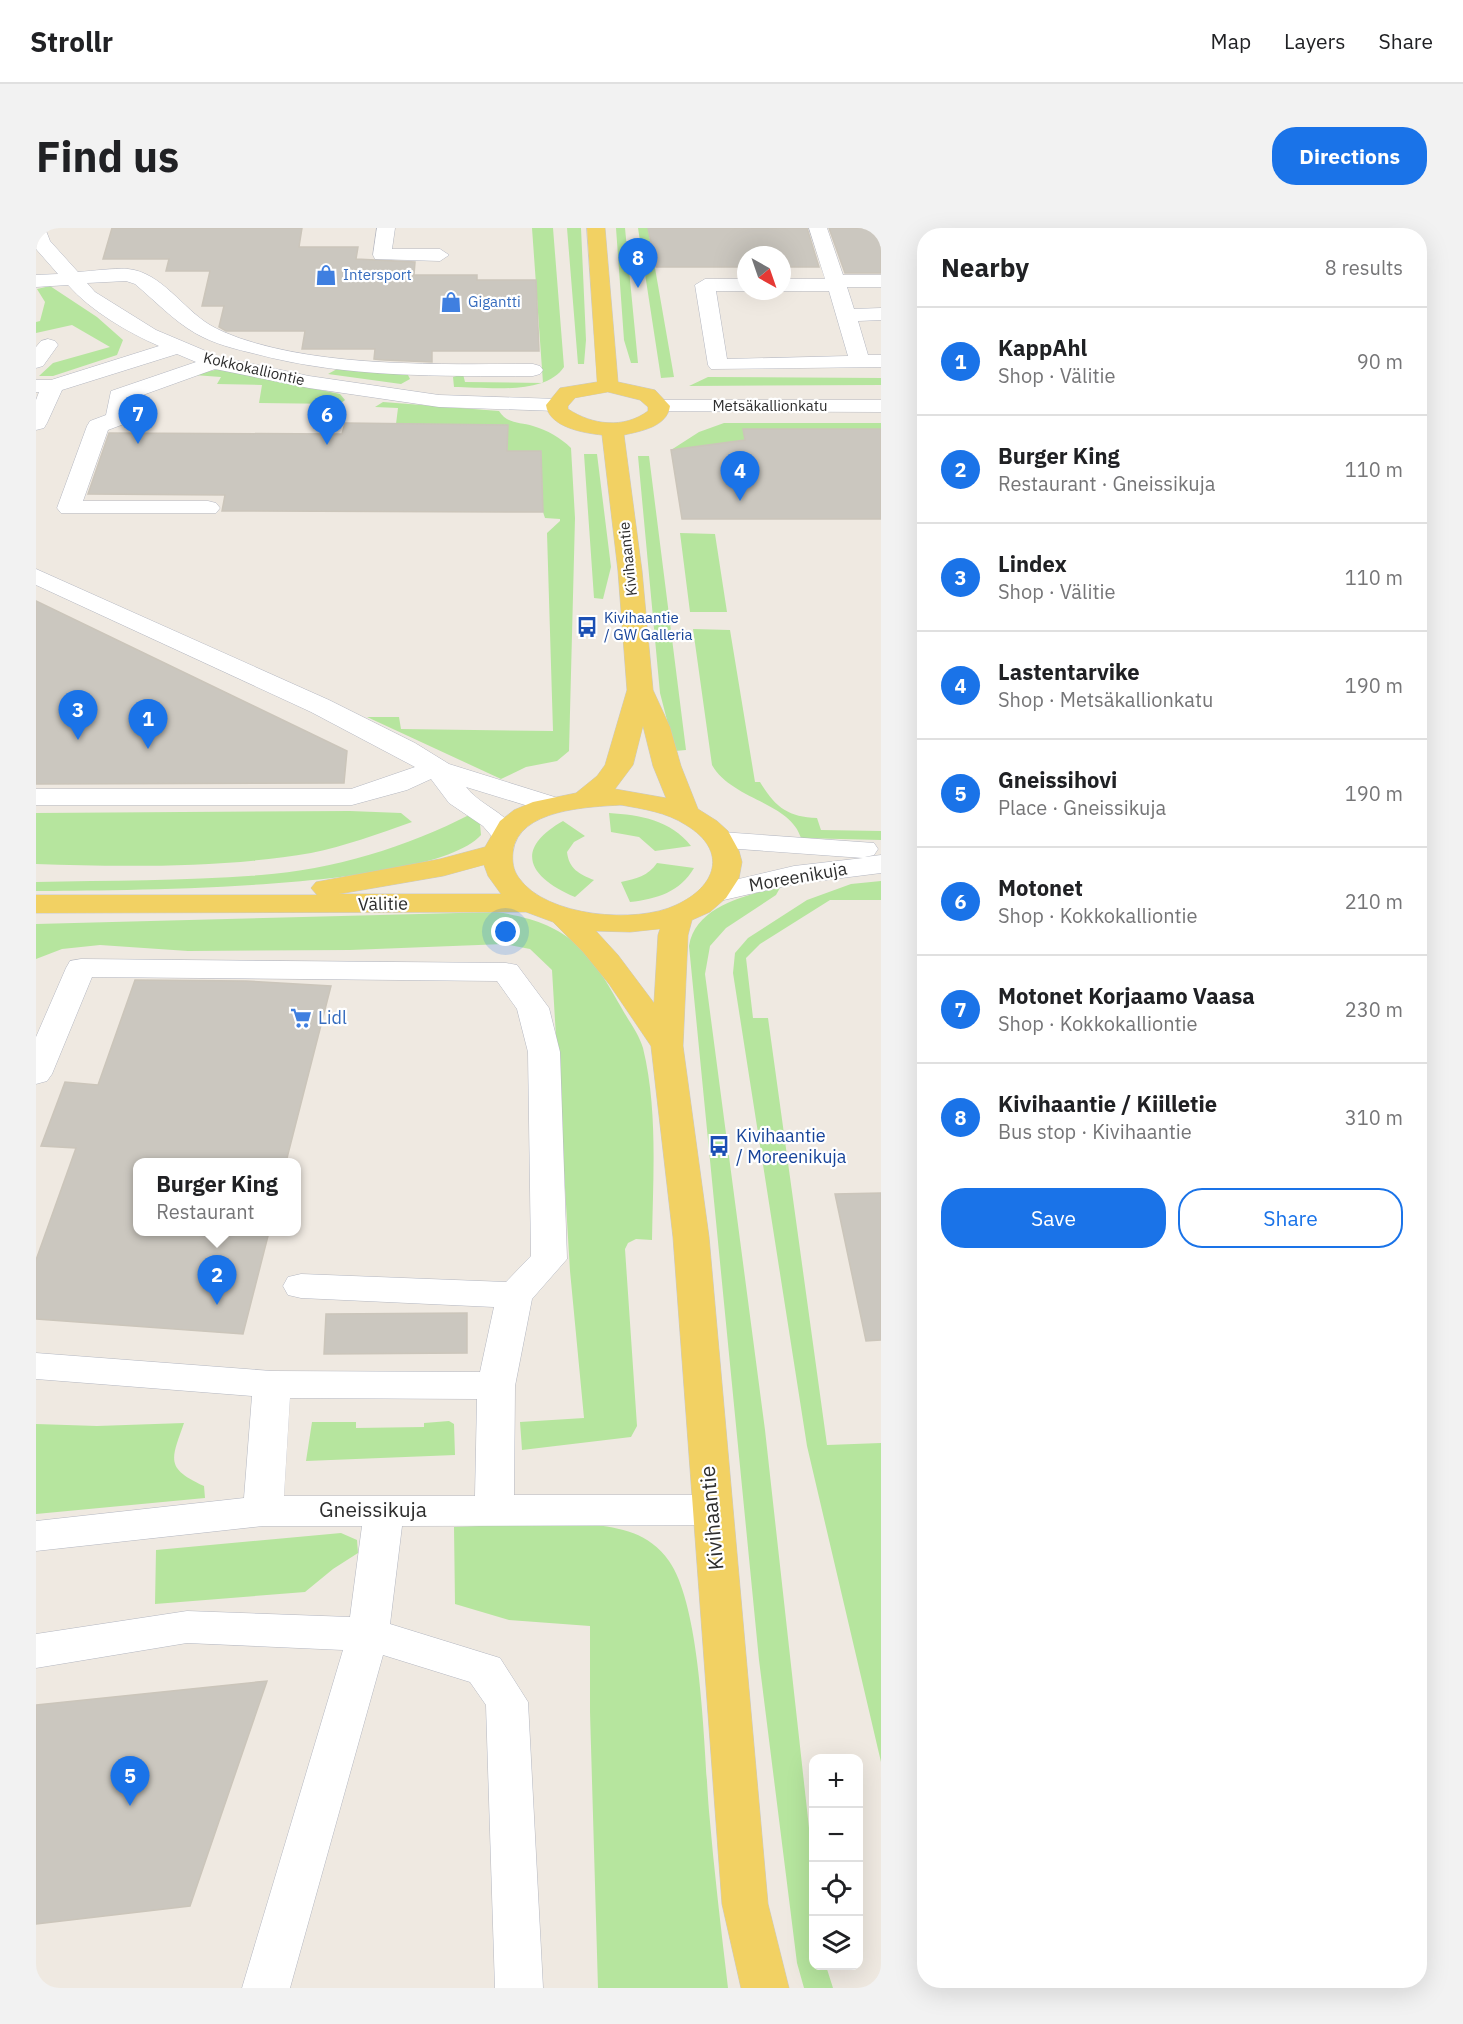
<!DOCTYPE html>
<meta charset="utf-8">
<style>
:root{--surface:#fff;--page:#f2f2f2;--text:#202124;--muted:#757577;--line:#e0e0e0;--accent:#1a73e8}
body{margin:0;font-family:"IBM Plex Sans",sans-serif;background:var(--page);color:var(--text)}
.controls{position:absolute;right:18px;bottom:18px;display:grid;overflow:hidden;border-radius:12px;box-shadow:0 6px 24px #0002}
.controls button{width:54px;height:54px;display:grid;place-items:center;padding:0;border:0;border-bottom:2px solid var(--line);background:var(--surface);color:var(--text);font:30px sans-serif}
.compass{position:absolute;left:701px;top:18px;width:54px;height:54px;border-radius:50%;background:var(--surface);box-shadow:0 6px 24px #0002;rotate:140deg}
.you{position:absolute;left:470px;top:704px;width:21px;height:21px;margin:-15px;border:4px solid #fff;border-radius:50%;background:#1a73e8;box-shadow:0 0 0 9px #1a73e833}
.badge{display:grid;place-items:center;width:39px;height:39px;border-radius:50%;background:var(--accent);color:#fff;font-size:20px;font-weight:700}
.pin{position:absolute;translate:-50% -50px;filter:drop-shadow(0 2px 3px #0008)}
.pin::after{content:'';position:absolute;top:32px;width:21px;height:18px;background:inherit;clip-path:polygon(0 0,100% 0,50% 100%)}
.popup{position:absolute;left:97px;top:930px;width:168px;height:78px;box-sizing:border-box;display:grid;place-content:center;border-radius:12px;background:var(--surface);filter:drop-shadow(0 2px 4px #0005);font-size:20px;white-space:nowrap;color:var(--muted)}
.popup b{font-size:22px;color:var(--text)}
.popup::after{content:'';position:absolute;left:50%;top:100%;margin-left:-12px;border:12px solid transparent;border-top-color:var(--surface)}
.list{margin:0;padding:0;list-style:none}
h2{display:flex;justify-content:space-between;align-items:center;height:78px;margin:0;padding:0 24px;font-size:26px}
h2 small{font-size:20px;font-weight:400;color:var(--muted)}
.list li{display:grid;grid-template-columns:39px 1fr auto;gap:18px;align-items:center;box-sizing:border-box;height:108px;padding:0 24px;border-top:2px solid var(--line)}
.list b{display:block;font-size:22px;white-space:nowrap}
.list p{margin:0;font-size:20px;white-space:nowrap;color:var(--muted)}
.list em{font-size:20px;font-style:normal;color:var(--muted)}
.actions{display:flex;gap:12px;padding:18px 24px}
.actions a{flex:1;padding:14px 0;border:2px solid var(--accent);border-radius:24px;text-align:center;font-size:21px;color:var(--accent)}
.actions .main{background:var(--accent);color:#fff}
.icon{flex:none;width:33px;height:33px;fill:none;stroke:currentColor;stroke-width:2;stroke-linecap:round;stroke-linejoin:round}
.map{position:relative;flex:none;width:845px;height:1760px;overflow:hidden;border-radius:24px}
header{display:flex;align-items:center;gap:36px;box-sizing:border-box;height:84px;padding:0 30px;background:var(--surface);border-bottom:2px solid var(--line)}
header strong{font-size:28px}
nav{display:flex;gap:33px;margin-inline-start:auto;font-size:21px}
.intro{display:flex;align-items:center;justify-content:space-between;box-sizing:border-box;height:144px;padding:0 36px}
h1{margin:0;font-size:42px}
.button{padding:15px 27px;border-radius:24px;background:var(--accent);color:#fff;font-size:21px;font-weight:700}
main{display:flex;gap:36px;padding:0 36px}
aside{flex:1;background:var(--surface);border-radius:24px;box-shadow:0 6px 24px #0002}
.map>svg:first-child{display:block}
.green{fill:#b6e59e}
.building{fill:#cbc7bf;stroke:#cbc5ba;stroke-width:1.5}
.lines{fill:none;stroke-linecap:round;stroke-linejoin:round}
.minor-casing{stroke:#b4b7c1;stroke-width:1}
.major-casing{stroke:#c9c9c9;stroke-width:1}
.minor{fill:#fff;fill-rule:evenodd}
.major{fill:#f2d163;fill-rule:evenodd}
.labels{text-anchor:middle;stroke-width:4.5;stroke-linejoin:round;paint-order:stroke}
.far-shop-label{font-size:15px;fill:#366cbe;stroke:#fff;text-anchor:start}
.far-street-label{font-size:15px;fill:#2e2e2e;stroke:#fff}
.far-transit-label{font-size:15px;fill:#164399;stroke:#fff;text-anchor:start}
.street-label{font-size:18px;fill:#2e2e2e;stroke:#fff}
.shop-label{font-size:18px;fill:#366cbe;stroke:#fff;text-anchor:start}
.transit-label{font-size:18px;fill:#164399;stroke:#fff;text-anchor:start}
.near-street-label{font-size:21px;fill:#2e2e2e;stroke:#fff}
</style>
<header>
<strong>Strollr</strong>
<nav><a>Map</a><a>Layers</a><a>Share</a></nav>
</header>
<div class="intro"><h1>Find us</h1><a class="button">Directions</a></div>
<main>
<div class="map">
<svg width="845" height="1760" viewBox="0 0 845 1760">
<rect width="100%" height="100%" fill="#efe9e1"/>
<path class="green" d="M496 0H517L528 139C509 168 450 159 418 159L417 149 427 146 429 154 507 155Z
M531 0H545L550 112 548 136H542Z
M580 0H589L602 135H595L588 112Z
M602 0H612L638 149 625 150Z
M14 58 61 89 87 112 81 127 17 148H3L17 135 74 119 36 97 0 105V94L4 93 9 74 1 61Z
M183 141 304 166 309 172 304 176 223 175 226 157 181 156 185 149 158 147Z
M301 141 371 145 374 151 365 156 292 146Z
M672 149 845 150V157L653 158Z
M347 174 463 183C471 196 484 194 497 198 511 202 525 210 535 220L539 290 533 523 521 533 490 539 465 551 331 489H363L365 501 517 503 511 305 524 293V291L509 290 507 284 505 223H471L472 197 360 196 362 180 339 179Z
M688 195H845V201H708L709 212 635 222 663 204Z
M548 226H561L575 339 567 371 558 370Z
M602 228H613L650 522 639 523 624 465Z
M644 305 679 306 691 384H654Z
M657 401 694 402 719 554H724C739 579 752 589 781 590L785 602 845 603V612L765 610C754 574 696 572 676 537Z
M314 583 365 585 376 594C342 606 309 618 275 625 190 640 86 639 0 636V585Z
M573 585C604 587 635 592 655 618L619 623 603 609 575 604Z
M435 586 444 596 445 607C394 663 84 662 0 663V654C75 652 150 653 225 647 296 642 371 619 435 586Z
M527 593 549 608 538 614 531 624C533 641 543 646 558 652L539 669C494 650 476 622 527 593Z
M621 635 658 640C644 664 621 671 594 674L585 654C600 651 612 648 621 635Z
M845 653V672H794L724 716 710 730 717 790H732L791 1217 845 1215V1534L771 1218 697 745 699 725 712 710 771 672 815 656Z
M745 658 740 667 690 700 674 718 669 746 729 1202 777 1636 778 1738H790L797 1760H768L761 1735 723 1432 653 718C660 677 710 668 745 658Z
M461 684C531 695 552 719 585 779 592 792 603 806 607 820 622 882 617 949 616 1012L600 1011 592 1015 589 1021 601 1198 595 1209 486 1222 484 1194 548 1190 534 1043 516 742 494 721 468 716 314 722 152 723 64 717 26 721 0 731V696Z
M413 1193 418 1196 419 1227 270 1233 276 1194H320V1200L388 1199V1195Z
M148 1195C135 1232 129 1240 168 1258L169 1270 0 1286V1196L61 1198Z
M541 1294C577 1300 610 1300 633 1333 666 1380 668 1523 673 1583 678 1642 685 1701 692 1760H562L554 1484V1398L473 1392 419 1376 418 1299Z
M305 1305 321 1312 322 1325 297 1341 269 1364 119 1376 120 1322Z"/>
<path class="building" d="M76 0H266L263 19H322L320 31 379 34 378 47H441V52H500L503 123H396V134L348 132 338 131 339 121H266L269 103H190L183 99 188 78H166L174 43H130L133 31H67Z
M612 0H771L783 39H746V27H710V39H620Z
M793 0H845V45H809Z
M309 195 472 197 471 223H505L507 284 186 283 189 267 52 266 73 205 306 206Z
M707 201H845V291H646L635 222 709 212Z
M0 373 311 523 308 555 0 556Z
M99 752 210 753 295 758 250 934H102V1004H233L207 1106 0 1091V1032L40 920 5 918 29 854 62 857Z
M845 965V1112L830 1113 799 966Z
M431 1085V1125L288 1126 290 1086Z
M231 1453 154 1678 0 1696V1477Z"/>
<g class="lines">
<defs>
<path id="minor" d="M0 0H9L14 13 42 44C58 43 76 40 92 41 125 44 147 81 174 97 182 102 193 106 203 110 291 140 404 136 497 136L504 138 507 142 504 146 497 148C404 148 310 150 220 126 199 121 178 116 159 105 138 93 118 72 99 56L90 53 51 55 59 64 120 102 184 129 273 148 403 167 521 171 529 172 532 177 529 182 521 183 403 179 273 160 179 141 93 172 88 196 72 202 47 273H172L180 275 184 280 180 285H25L21 280 51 198 54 193 70 187 75 163 160 134 141 126 26 162 11 195 8 200 0 202V172L3 164H0V152H15L123 118C91 104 55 83 32 57L0 59V47L22 46 0 21Z
M341 0H359L356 21H404L413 27 404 33 339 31 337 27Z
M773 0H791L807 47H845V59H811L818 81 845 80V92L822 93 832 127H845V139L675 141 672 137 659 57 669 51H710V63H680L691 131 812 128 793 63H746V51H789Z
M12 111 19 113 22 117 7 138 0 140V119L5 113Z
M623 172H845V184L615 183 612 178 615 173Z
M0 341 293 472 379 515 413 536 525 571 529 577 525 583 515 585 430 559C445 578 467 582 483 606L479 612 469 615 459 612 447 598 413 575 395 551 371 562 316 577H0V561H315L379 539 275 484 0 357Z
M685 604 838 615 842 621 838 627 829 629 845 627V645L758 656 679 674 669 671 664 665 669 659 758 638 827 630 675 619 671 613 675 607Z
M45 731 470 735 481 737 513 780 524 824 531 1031 496 1071 479 1158 478 1267H675L689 1271 695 1282 689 1293 675 1297 366 1298 354 1396 464 1430 492 1474 507 1760H459L450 1477 434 1454 347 1427 254 1760H206L307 1422 151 1415 0 1440V1406L151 1383 314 1389 326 1298H227L0 1323V1293L208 1270 216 1168 0 1151V1125L236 1143 444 1144 458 1079 265 1070 252 1067 247 1058 252 1049 265 1046 470 1054 495 1028 492 824 481 781 461 753 56 749 16 846 11 853 0 856V809L30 740 34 733ZM254 1170 441 1171 439 1268H248Z"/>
<path id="major" d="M551 0H569L582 154 619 162 634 178C631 199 605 203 588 207L606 343 617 462 634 499 645 538 662 581 681 593 692 603 703 623 706 634 703 650 690 670 674 684 656 692 652 707 647 818 673 1009 732 1676 753 1760H705L686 1676 637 1009 615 818 573 756 547 724 517 694 490 684 0 685V667H281L275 660 280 654 404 631 449 619 464 593 478 582 497 574 540 565 561 548 569 537 591 462 582 343 566 207C547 205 513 199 510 177L524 160 561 154ZM572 164 604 172 612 179V183C588 201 556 197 532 181V178L539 170ZM607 498 617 538 630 570 579 561 597 537ZM585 577C607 581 630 584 650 597 693 623 680 659 640 677 601 696 510 689 483 650 477 642 476 633 477 624 482 581 552 579 585 577ZM448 637 452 648 465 666H303L407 648ZM624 701 622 707 618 775 582 727 560 703 594 704Z"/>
</defs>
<use href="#minor" class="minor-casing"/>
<use href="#major" class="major-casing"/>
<use href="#minor" class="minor"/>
<use href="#major" class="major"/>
</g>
<defs>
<symbol id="shop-bare" viewBox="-9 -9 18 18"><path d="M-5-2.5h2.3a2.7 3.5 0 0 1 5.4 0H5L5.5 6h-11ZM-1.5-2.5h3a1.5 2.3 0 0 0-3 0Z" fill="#3f7fe0" stroke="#fff" stroke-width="2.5" paint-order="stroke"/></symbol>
<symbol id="bus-bare" viewBox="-9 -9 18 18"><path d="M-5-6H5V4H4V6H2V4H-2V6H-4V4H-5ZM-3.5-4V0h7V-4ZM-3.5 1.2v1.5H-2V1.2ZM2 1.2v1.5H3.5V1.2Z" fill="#1a4fb4" stroke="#fff" stroke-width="2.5" paint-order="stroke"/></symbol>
<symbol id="supermarket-bare" viewBox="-9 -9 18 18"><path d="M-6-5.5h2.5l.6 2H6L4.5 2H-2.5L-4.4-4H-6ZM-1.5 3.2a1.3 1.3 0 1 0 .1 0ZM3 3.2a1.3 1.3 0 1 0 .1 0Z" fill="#3f7fe0" stroke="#fff" stroke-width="2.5" paint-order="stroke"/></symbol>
</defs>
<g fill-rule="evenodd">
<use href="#shop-bare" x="275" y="32" width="30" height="30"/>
<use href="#shop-bare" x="400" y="59" width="30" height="30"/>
<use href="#bus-bare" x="536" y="384" width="30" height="30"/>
<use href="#supermarket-bare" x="250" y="775" width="30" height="30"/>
<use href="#bus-bare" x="668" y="903" width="30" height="30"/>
</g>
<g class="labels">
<g class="far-shop-label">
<text x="307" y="52">Intersport</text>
<text x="432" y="79">Gigantti</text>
</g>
<g class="far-street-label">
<text transform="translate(218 141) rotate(13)" y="5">Kokkokalliontie</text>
<text x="734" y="183">Metsäkallionkatu</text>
<text transform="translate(592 331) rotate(-96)" y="5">Kivihaantie</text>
</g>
<g class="far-transit-label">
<text x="568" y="395">Kivihaantie<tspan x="568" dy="17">/ GW Galleria</tspan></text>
</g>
<g class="street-label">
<text transform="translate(762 649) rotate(-10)" y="6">Moreenikuja</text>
<text transform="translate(347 676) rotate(-1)" y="6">Välitie</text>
</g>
<g class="shop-label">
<text x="282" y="796">Lidl</text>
</g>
<g class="transit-label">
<text x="700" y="914">Kivihaantie<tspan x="700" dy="21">/ Moreenikuja</tspan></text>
</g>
<g class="near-street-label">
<text x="337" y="1289">Gneissikuja</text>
<text transform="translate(676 1290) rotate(-95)" y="7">Kivihaantie</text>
</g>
</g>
</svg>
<div class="controls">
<button>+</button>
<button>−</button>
<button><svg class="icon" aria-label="locate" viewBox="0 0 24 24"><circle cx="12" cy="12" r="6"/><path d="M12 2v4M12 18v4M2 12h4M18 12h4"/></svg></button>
<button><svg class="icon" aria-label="layers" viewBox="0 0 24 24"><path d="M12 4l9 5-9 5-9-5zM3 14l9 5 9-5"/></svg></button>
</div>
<svg class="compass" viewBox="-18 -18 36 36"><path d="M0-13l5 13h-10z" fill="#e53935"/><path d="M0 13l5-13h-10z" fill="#757577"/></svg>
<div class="you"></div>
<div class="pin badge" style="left:112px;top:521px">1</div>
<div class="pin badge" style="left:181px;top:1077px">2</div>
<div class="popup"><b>Burger King</b>Restaurant</div>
<div class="pin badge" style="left:42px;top:512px">3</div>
<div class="pin badge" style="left:704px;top:273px">4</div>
<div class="pin badge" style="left:94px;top:1578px">5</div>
<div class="pin badge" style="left:291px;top:217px">6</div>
<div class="pin badge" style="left:102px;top:216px">7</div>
<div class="pin badge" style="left:602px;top:60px">8</div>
</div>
<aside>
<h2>Nearby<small>8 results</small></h2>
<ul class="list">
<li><span class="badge">1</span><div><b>KappAhl</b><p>Shop · Välitie</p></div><em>90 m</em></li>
<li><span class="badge">2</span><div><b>Burger King</b><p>Restaurant · Gneissikuja</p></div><em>110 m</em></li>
<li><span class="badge">3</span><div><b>Lindex</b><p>Shop · Välitie</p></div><em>110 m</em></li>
<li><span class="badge">4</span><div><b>Lastentarvike</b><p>Shop · Metsäkallionkatu</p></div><em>190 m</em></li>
<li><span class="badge">5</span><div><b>Gneissihovi</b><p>Place · Gneissikuja</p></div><em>190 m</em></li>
<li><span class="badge">6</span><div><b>Motonet</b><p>Shop · Kokkokalliontie</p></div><em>210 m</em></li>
<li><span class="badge">7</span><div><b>Motonet Korjaamo Vaasa</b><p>Shop · Kokkokalliontie</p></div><em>230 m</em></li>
<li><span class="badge">8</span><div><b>Kivihaantie / Kiilletie</b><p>Bus stop · Kivihaantie</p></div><em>310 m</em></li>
</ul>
<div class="actions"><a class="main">Save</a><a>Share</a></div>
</aside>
</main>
